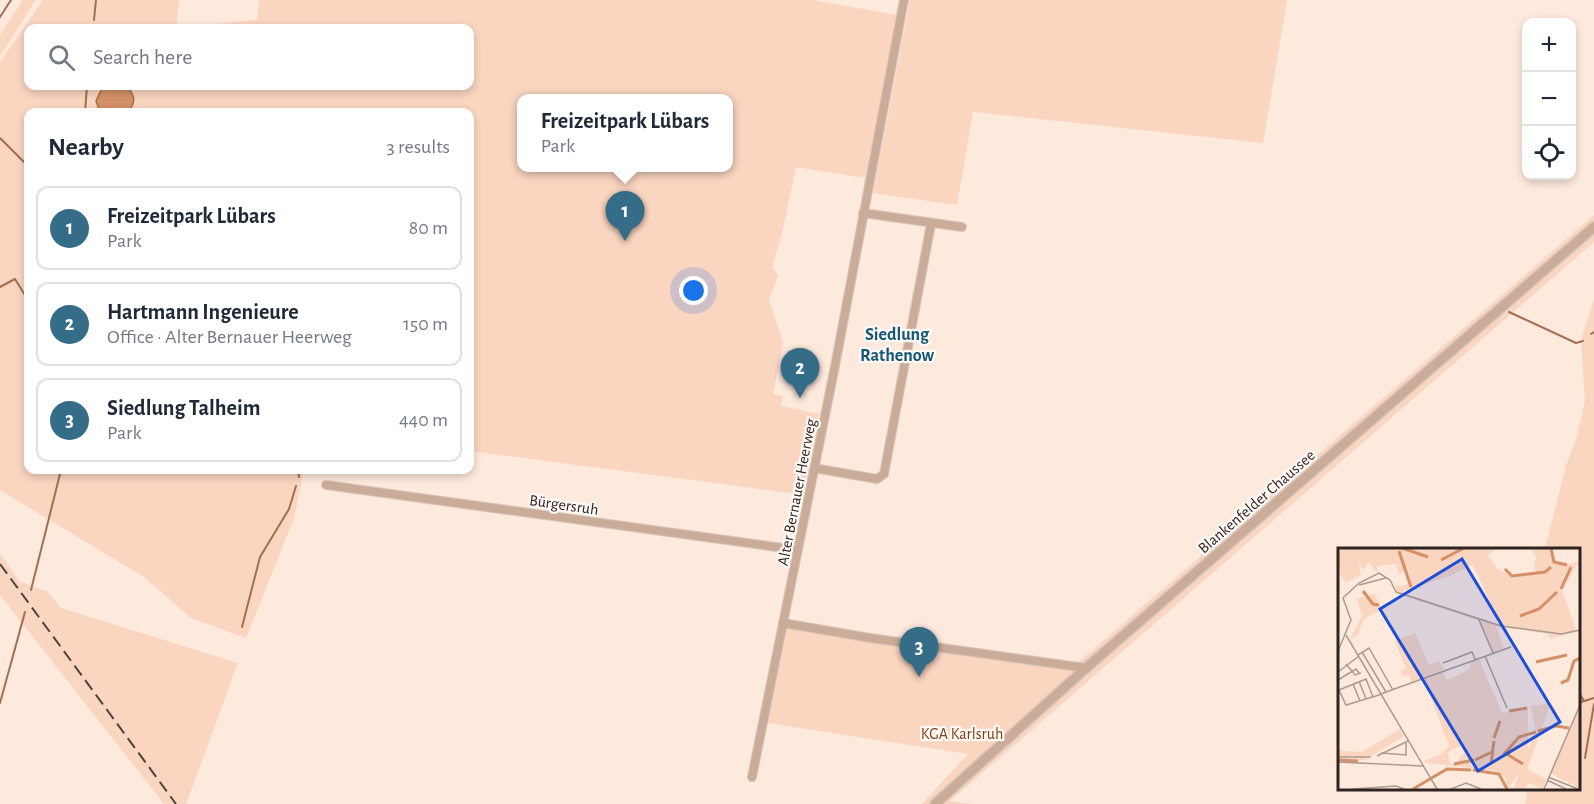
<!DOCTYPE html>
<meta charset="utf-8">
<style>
:root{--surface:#fff;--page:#f2f2f3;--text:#1f2937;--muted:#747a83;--line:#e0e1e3;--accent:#356c87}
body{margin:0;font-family:"Alegreya Sans",sans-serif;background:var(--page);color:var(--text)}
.controls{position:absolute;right:18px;top:18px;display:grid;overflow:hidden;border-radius:12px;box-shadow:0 3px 9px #0003}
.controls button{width:54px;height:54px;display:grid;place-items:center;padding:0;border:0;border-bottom:2px solid var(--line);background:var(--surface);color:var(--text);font:30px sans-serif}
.you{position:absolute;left:694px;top:291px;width:21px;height:21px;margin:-15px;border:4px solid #fff;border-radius:50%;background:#1a73e8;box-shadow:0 0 0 9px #1a73e833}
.badge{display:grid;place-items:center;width:39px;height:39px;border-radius:50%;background:var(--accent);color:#fff;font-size:20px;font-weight:700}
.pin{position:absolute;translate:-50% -50px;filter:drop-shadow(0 2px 3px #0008)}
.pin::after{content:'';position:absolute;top:32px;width:21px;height:18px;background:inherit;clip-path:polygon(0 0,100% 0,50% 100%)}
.popup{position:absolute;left:517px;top:94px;width:216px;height:78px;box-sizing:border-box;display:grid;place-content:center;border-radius:12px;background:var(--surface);filter:drop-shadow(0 2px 4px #0005);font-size:20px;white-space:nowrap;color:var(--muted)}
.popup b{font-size:22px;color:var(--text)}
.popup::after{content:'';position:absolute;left:50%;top:100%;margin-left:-12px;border:12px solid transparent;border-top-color:var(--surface)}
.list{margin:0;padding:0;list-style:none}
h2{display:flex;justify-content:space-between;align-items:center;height:78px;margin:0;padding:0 24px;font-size:26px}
h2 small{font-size:20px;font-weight:400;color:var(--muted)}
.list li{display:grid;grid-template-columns:39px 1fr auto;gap:18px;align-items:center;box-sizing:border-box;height:84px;margin:0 12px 12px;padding:0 12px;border:2px solid var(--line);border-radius:12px}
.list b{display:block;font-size:22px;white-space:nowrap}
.list p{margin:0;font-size:20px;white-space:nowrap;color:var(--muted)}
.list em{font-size:20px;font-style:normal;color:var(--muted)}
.icon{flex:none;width:33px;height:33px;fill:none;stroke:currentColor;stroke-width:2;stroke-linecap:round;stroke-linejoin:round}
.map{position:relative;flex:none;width:1594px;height:804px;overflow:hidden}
.search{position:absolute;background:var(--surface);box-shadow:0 3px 9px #0003;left:24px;top:24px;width:450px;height:66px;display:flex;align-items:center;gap:15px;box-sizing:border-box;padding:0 21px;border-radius:12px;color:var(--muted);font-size:22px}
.panel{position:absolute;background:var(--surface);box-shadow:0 3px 9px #0003;left:24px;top:108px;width:450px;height:366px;border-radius:12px}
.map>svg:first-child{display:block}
.green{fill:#fad5c0;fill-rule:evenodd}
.water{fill:#d49066;stroke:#a27051;stroke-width:1.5}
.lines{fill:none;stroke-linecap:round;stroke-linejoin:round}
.stream{stroke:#a27051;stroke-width:2}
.minor-casing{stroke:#d9c6bb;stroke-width:10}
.tertiary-casing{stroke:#d9c6bb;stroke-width:12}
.minor{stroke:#cbac99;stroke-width:8}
.tertiary{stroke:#cbac99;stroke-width:9}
.rail{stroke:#4e433d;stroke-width:2;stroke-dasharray:12 6;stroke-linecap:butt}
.labels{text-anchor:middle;stroke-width:4.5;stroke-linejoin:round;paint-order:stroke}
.street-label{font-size:16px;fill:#2f2520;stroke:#fffaf7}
.park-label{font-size:16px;fill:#804112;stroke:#fffaf7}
.neighbourhood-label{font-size:18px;font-weight:bold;fill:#135875;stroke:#fffaf7}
.inset-river{fill:none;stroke:#d49066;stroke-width:3}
.inset-road{fill:none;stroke:#ab9b91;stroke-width:1.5}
.view{fill:#1d4ed8;fill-opacity:0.15;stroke:#1d4ed8;stroke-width:3}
.inset-edge{fill:none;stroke:#2f2520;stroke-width:3}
</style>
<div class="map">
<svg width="1594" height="804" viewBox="0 0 1594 804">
<rect width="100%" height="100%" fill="#fee9dd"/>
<path class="green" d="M23 0H36L0 56V35Z
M43 0H179L176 28 257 20 259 0H811L898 15 865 178 796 167 782 233 772 268 778 275 769 300 783 342 773 394 783 396 781 406 819 414 805 495 470 451V112H28V470H304L294 518 246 638 191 618 144 577 0 490V62ZM28 28H470V86H28ZM522 98H728V168H522Z
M910 0H1287L1263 143 973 112 957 205 873 193Z
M1594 215V242L950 801 971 804H922L968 754 768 723 788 624 1074 666Z
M1594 299V804H1525L1528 788H1578V549H1545L1566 466 1577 436 1585 401 1581 339Z
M0 553 19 581 48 592 61 608 238 663 186 804H164L0 595Z"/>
<path class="water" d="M103 86H127C134 95 137 100 129 111L100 112 96 101Z"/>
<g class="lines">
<path class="stream" d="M0 17 11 0
M94 20 96 0
M85 112 87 86
M0 138 28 166
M0 287 15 279 28 300
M1509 312 1576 343 1583 341
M1591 334 1594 332
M298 470 299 477
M31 590 61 470
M242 627 260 557 289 509 296 486
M1578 691 1584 701
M0 703 25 612
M1578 703 1594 698
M1585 758 1594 704"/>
<defs>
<path id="minor" d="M863 213 962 227
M814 468 877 479 884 474 931 224
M326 485 798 550
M783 623 870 638 1086 668
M752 777 835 366 904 0"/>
<path id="tertiary" d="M935 804 1086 668 1594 227"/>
</defs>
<use href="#minor" class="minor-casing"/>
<use href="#tertiary" class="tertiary-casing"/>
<use href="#minor" class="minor"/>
<use href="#tertiary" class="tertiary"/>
<path class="rail" d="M0 564 176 804"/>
</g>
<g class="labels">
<g class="street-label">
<text transform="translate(796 492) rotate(-79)" y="6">Alter Bernauer Heerweg</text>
<text transform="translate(1256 501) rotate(-41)" y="6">Blankenfelder Chaussee</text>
<text transform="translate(564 504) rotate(8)" y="6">Bürgersruh</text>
</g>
<g class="park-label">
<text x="962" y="739">KGA Karlsruh</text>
</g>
<g class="neighbourhood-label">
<text x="897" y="340">Siedlung<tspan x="897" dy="21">Rathenow</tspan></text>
</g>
</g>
<g transform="translate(1338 548)">
<rect width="242" height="242" fill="#fee9dd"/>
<path d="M0 0H160L150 7 159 21 175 29 198 25 196 14 199 12 193 0H214L217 13 230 16 241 13 224 43 239 84 212 91 210 86 158 78 166 101 155 105 141 73 57 45 59 38 73 36 67 22 61 27 58 16 39 18V25L31 14 25 22 20 15 23 27 8 35 0 24ZM135 17 163 77 63 44 112 28ZM37 46 43 62 26 71 20 87 12 91 24 68 19 51ZM77 85 91 117 102 113 106 122 74 134 70 126 65 129 62 123 68 121 57 93ZM141 111 164 165 190 159V201L198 186 193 158 213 155 189 221 208 231 205 241 191 235 186 241H176L181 224 170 241 167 230 157 223 84 214 103 206 111 198 86 131 105 124 108 132 119 128 132 120V114ZM126 196 131 204 122 208 120 216H112L110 204ZM241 160V240L212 225ZM62 181 66 188 27 212 0 211V198L4 203 24 204Z" fill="#fad5c0" fill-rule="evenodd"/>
<path class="inset-river" d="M64 0 90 9M213 0 216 14 229 17M61 3 73 39M103 12 126 0M167 21 174 28 207 24 213 19M223 41 233 19M25 43 35 56 41 57M182 68 201 61 219 44M198 114 229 107M223 135 230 132 236 113 242 110M171 163 189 160M200 183 218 178 231 180M156 190 162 173M0 212 20 213M137 212 156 203M116 216 136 212M153 216 156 193M185 216 167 205 181 189 198 184M135 222 161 226 169 241M75 241 109 221 133 222"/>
<path class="inset-road" d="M21 37 48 30M141 72 155 105M8 87 99 241M0 103 13 72 5 50 21 35 41 25 52 32 58 44 163 78 223 86 242 82M24 104 48 144M20 107 31 100 55 142M147 108 169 160M105 115 134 104 137 111M8 116 17 127 23 125M0 124 21 108M0 132 18 121 21 125M21 133 28 151M15 136 22 153M35 149 28 131 1 142 8 157 41 147 48 144 173 99M43 205 68 207V195M39 208 70 193M0 209H33M0 214 85 218M210 229 240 241M209 232 228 241M16 241 58 238 66 241M113 241 128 235 143 241M206 241 242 157"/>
<path class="view" d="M124 11 222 174 140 223 42 61Z"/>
<rect width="242" height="242" class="inset-edge"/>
</g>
</svg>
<div class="controls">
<button>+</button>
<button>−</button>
<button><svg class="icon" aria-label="locate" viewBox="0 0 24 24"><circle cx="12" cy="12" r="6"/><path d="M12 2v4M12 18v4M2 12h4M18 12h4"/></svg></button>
</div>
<div class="you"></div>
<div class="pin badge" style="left:625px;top:241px">1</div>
<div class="popup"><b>Freizeitpark Lübars</b>Park</div>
<div class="pin badge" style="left:800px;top:398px">2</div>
<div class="pin badge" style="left:919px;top:677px">3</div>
<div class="search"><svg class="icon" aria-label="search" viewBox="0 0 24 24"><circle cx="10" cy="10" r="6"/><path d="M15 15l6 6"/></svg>Search here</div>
<section class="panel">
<h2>Nearby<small>3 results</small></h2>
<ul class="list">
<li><span class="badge">1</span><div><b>Freizeitpark Lübars</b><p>Park</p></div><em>80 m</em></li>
<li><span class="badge">2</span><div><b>Hartmann Ingenieure</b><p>Office · Alter Bernauer Heerweg</p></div><em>150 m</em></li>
<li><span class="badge">3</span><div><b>Siedlung Talheim</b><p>Park</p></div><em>440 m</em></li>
</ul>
</section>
</div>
